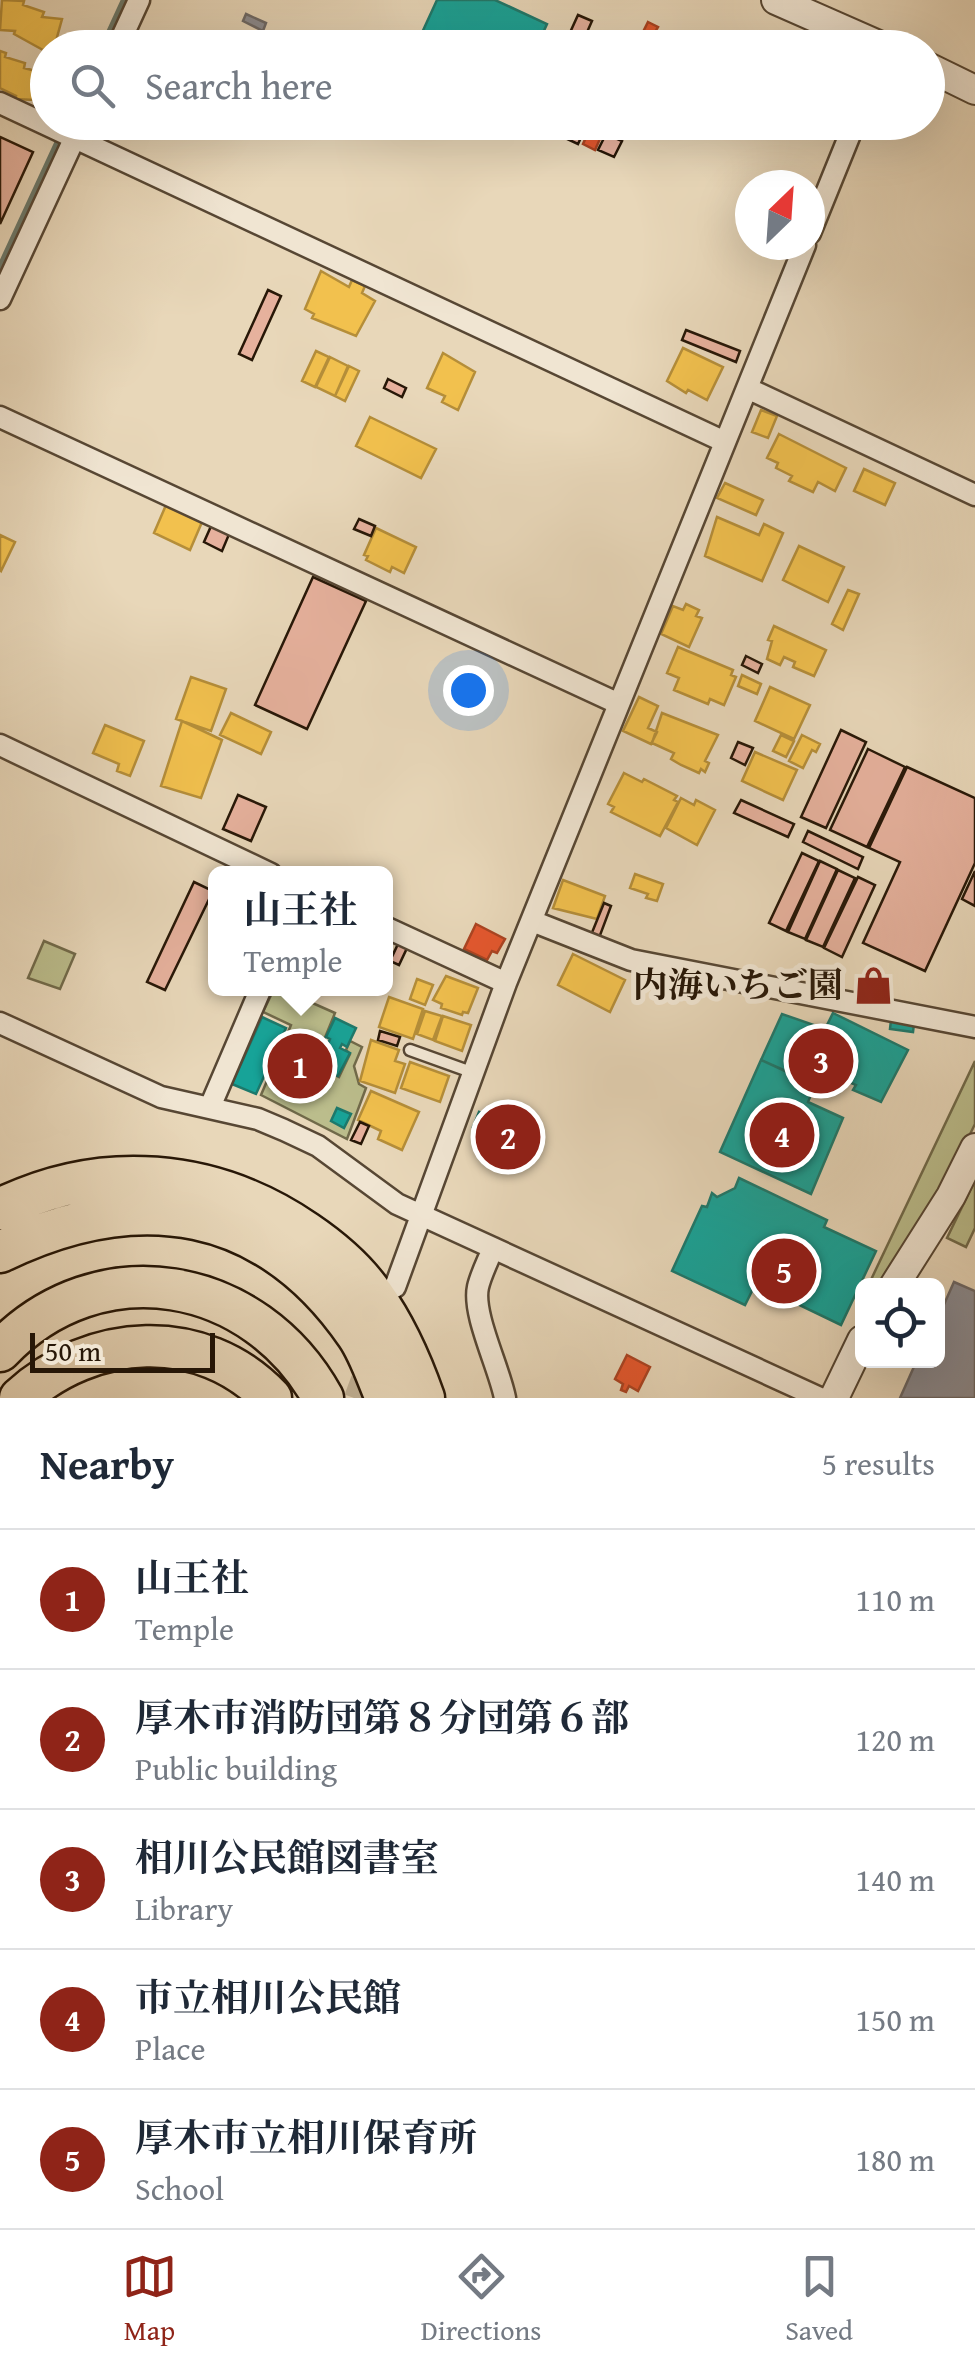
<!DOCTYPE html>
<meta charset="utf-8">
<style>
:root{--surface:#fff;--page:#f2f2f3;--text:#1f2937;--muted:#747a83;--line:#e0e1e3;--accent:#8f2418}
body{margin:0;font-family:"Gentium Book Plus","Noto Serif JP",serif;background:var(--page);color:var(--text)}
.controls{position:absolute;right:30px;bottom:30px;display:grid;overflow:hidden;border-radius:15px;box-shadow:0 10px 40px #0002}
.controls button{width:90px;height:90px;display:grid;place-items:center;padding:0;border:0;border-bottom:2px solid var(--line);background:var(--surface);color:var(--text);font:50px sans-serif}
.compass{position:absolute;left:735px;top:170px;width:90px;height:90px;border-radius:50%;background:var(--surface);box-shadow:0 10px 40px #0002;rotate:25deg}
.scale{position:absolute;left:30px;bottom:25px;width:185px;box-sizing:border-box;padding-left:10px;border:5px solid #271707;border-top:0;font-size:28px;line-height:35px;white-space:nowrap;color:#271707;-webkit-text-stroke:8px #f0e5d2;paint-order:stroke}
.you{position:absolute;left:468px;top:690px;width:35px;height:35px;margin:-25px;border:8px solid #fff;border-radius:50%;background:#1a73e8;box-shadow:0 0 0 15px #1a73e833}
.badge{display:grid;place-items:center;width:65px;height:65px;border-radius:50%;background:var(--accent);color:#fff;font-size:32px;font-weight:700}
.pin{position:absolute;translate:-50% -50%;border:5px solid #fff;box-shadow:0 2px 10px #0006}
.popup{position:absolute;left:208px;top:866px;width:185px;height:130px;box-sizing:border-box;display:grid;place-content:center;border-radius:15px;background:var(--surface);filter:drop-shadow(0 2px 8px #0005);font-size:32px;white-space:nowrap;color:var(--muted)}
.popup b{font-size:38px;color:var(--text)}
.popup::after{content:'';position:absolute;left:50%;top:100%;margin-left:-20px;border:20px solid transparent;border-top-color:var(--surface)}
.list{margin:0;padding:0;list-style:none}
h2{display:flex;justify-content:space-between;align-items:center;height:130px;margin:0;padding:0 40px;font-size:42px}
h2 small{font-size:32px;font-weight:400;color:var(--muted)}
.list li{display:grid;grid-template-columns:65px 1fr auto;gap:30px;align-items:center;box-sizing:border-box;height:140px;padding:0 40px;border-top:2px solid var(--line)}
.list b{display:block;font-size:38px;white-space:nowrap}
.list p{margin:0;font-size:32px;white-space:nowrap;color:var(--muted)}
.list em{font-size:32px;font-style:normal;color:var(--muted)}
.icon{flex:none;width:55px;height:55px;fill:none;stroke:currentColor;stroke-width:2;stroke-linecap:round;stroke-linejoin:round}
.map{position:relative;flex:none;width:975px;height:1398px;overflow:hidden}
.search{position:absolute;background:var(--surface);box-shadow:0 10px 40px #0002;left:30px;right:30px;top:30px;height:110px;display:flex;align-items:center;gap:25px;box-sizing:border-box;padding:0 35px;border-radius:55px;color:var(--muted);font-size:38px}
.sheet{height:830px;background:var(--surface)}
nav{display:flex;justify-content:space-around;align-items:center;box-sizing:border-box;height:140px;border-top:2px solid var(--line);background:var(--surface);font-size:28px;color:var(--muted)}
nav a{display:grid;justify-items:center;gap:5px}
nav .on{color:var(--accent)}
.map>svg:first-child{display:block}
.green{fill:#bbbd8c;stroke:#716a4a;stroke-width:2.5}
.homes{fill:#f2c14e;stroke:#b58e39;stroke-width:2.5}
.shops{fill:#e4572e;stroke:#ab4422;stroke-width:2.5}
.public{fill:#17a398;stroke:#1c796c;stroke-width:2.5}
.industry{fill:#8d8d92;stroke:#6e6a68;stroke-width:2.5}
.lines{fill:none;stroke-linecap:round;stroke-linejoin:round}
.stream{stroke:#6a796c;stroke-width:8}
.building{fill:#e6b19d;stroke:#271707;stroke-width:2.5}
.minor-tunnel{stroke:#c1b195;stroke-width:20;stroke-dasharray:20 10;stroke-linecap:butt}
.service-casing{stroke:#574734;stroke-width:15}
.minor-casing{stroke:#574734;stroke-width:25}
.tertiary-casing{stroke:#574734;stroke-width:32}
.motorway-casing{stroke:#271707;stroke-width:45}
.service{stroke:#f0e5d2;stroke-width:10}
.minor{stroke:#f0e5d2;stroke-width:20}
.tertiary{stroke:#f0e5d2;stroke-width:28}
.motorway{stroke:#e8d7b9;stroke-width:40}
.labels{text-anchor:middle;stroke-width:10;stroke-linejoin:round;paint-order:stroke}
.poi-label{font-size:35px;font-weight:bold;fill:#271707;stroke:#f0e5d2;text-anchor:end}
</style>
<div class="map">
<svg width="975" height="1398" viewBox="0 0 975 1398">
<rect width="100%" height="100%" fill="#e8d7b9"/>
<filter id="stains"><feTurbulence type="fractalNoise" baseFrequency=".002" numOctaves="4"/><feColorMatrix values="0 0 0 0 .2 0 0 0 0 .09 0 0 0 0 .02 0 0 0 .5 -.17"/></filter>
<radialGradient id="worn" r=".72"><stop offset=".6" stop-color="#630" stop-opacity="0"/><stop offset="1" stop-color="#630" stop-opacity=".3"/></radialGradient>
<path class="green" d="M44 941 75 954 60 989 28 978Z
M274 989H281L335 1013 324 1040 319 1038 308 1062 315 1066 314 1071 328 1078 331 1073 339 1077 350 1054 346 1050 350 1041 362 1047 354 1066 359 1084 366 1088 347 1139 261 1095 291 1025 263 1012Z
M975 1061V1124L933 1210 881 1285 868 1286Z
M975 1180V1228L966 1247 947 1238Z"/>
<path class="homes" d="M2 0 24 1 23 5 44 12 42 17 62 19 54 48 43 50 14 34 15 31 0 30Z
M0 51 6 53 5 57 25 63 24 68 44 73 35 100 15 99 16 96 0 88Z
M321 271 349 287 352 280 365 286 362 293 375 301 356 336 312 318 314 314 305 309Z
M683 348 723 367 707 400 688 390 686 393 667 381Z
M316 351 329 357 315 387 302 381Z
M443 353 475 372 458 410 442 402 445 396 427 388Z
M330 357 348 366 335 396 316 387Z
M349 366 359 371 345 401 335 396Z
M761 410 777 416 768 438 752 432Z
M370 417 436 449 421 478 356 446Z
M779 434 846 468 835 491 818 482 813 492 789 481 792 476 776 468 778 463 767 458Z
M864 469 895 483 885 505 854 491Z
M725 483 763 500 756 515 717 498Z
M166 505 202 522 190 550 154 533Z
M717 517 759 535 764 524 783 533 762 581 705 556Z
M376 528 416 547 404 573 392 567 390 572 366 560 368 556 364 555Z
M0 535 15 542 1 571 0 570Z
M799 546 844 567 828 602 783 580Z
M848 590 859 594 843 630 832 624Z
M686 604 699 610 696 616 702 618 689 647 661 634 673 606 683 610Z
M774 626 826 650 814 676 793 667 795 662 784 657 780 665 767 659 772 641 768 640Z
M678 647 733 670 731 675 736 677 724 705 710 699 708 704 674 690 679 678 667 673Z
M742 675 761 684 757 694 738 686Z
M191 677 226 689 211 731 176 719Z
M770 687 810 705 794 739 755 721Z
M639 697 658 706 648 728 657 732 651 744 623 731Z
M231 713 271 732 261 754 220 735Z
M662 713 718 735 705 761 709 763 705 772 701 769 699 773 681 765 671 759 674 753 652 743Z
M182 721 222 740 201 798 161 786Z
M105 725 144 741 130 776 117 771 119 764 93 753Z
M781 735 794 741 786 757 773 751Z
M802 735 820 744 816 752 812 750 803 768 789 761Z
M755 752 797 770 783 800 742 781Z
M624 773 642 782 644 779 677 796 674 800 678 802 660 836 611 812 614 807 608 804Z
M681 798 694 805 696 800 715 810 697 845 666 828Z
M635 874 663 884 657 901 646 898 648 894 630 888Z
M563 880 605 896 597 919 553 908Z
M573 954 625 980 610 1012 558 985Z
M446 976 478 988 468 1013 463 1012 462 1015 441 1008 442 1004 433 1000Z
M417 979 433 985 425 1005 410 999Z
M389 997 423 1009 413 1039 379 1027Z
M425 1011 442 1016 433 1040 417 1034Z
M443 1016 471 1025 462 1051 435 1041Z
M371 1040 399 1050 395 1061 405 1064 395 1093 360 1081Z
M410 1062 449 1076 440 1102 401 1088Z
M371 1091 419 1112 402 1150 378 1139 381 1131 358 1120Z"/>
<path class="shops" d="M648 22 658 27 655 32 671 39 667 48H642L645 42 639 40Z
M592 122H624L618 135Z
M592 124 604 130 595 150 583 144Z
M476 924 505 939 497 953 492 951 487 960 464 949Z
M627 1355 650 1367 638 1391 629 1386 626 1392 621 1390 623 1384 615 1379Z"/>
<path class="public" d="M437 0H495L547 24 536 48H415Z
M833 1013 908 1050 881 1102 853 1090 856 1085 822 1070 815 1084 761 1060 782 1014 825 1029Z
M262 1017 286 1028 256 1094 232 1084Z
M335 1018 356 1028 347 1047 342 1044 340 1048 350 1053 338 1076 330 1073 328 1077 315 1071 317 1066 309 1062 320 1039 328 1044 330 1039 326 1037Z
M891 1020 914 1024 913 1032 890 1029Z
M761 1060 815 1085 808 1102 843 1118 811 1194 720 1152Z
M337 1108 351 1114 344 1128 331 1121Z
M479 1112 502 1123 506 1115 527 1125 517 1147 473 1127Z
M739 1178 827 1220 824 1227 876 1251 841 1325 766 1289 769 1283 759 1277 745 1305 672 1271 702 1206 707 1207 712 1193 717 1197 735 1188Z"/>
<path class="industry" d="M246 14 266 23 263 31 243 21Z
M954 1282 975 1291V1398H900L917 1360H938V1318Z"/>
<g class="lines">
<path class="stream" d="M103 48 125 0
M0 269 68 122"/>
</g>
<path class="building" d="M578 15 592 21 580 48H563Z
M559 122H588L578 144 554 133Z
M606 134 622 141 614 157 598 150Z
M0 137 33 152 0 224Z
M268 290 281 296 252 360 239 354Z
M686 330 740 351 736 362 682 340Z
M388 379 406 388 402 397 384 388Z
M359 519 375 526 371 536 354 529Z
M212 524 230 532 222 551 204 542Z
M313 577 366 601 307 729 255 705Z
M746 656 762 664 758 673 742 665Z
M841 730 866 742 826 828 801 817Z
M738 742 753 748 745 765 731 758Z
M868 749 905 767 867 847 830 830Z
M907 767 975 798V863L925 971 863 943 900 862 869 848Z
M238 795 266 807 251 841 223 829Z
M741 800 794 824 788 837 734 813Z
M808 831 863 857 858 869 803 842Z
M802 853 819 861 786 931 769 923Z
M820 861 837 869 805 939 788 932Z
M838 870 855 878 823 947 806 940Z
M975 871V906L962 899Z
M858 877 875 885 842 957 824 948Z
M194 882 213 891 165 990 147 982Z
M604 903 611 906 599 938 591 935Z
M398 944 407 948 399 965 390 961Z
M380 1031 400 1037 397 1046 378 1040Z
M360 1122 369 1126 361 1144 351 1140Z"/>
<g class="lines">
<path class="minor-tunnel" d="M354 1398 368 1360"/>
<defs>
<path id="service" d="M410 1050 474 1073"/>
<path id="minor" d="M117 48 139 0
M0 103 725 442
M810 233 855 122
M0 299 82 122
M747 388 975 495
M0 417 617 703
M0 745 271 874
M532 921 631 960 975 1027
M385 927 506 983
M0 1023 161 1097 258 1119 284 1130 318 1146 397 1204 820 1398
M210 1107 261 988
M493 1248C488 1261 481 1274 478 1287 472 1314 499 1367 505 1398
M395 1287 506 983 805 245"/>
<path id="tertiary" d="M776 0 885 48
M928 67 975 90
M894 1286 951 1196 975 1148
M834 1398 862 1340"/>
<path id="motorway" d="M0 1209C101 1159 213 1168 306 1232 331 1249 356 1270 373 1295 396 1327 411 1361 424 1398
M0 1252C138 1185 267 1204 357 1335 370 1354 377 1378 386 1398
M0 1351C99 1247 255 1275 323 1398
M20 1398C91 1333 202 1325 271 1398"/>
</defs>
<use href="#service" class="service-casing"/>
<use href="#minor" class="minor-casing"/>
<use href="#tertiary" class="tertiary-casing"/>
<use href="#motorway" class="motorway-casing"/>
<use href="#service" class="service"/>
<use href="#minor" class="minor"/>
<use href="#tertiary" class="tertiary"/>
<use href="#motorway" class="motorway"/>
</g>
<defs>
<symbol id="shop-bare" viewBox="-9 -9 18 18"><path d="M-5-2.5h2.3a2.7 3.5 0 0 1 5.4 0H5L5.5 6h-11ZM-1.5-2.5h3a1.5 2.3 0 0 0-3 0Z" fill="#8f2418" stroke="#f0e5d2" stroke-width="2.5" paint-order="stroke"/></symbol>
</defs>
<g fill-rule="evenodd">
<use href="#shop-bare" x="846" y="958" width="55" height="55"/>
</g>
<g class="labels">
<g class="poi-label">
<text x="843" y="997">内海いちご園</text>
</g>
</g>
<rect width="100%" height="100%" filter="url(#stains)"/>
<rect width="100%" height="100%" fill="url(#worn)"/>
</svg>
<div class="controls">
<button><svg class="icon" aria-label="locate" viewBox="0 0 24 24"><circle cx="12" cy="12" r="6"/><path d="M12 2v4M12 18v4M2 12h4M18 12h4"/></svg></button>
</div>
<svg class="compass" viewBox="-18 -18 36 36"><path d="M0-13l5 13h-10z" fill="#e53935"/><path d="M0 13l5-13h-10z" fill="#747a83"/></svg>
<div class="scale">50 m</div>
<div class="you"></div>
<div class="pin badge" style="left:300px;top:1066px">1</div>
<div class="popup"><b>山王社</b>Temple</div>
<div class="pin badge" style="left:508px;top:1137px">2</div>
<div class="pin badge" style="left:821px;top:1061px">3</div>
<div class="pin badge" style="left:782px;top:1135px">4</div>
<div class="pin badge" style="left:784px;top:1271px">5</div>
<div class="search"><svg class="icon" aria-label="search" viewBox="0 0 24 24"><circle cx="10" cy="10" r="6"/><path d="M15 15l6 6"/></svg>Search here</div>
</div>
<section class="sheet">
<h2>Nearby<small>5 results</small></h2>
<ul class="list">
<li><span class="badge">1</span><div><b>山王社</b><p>Temple</p></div><em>110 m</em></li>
<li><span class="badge">2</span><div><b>厚木市消防団第８分団第６部</b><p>Public building</p></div><em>120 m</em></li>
<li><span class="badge">3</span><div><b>相川公民館図書室</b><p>Library</p></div><em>140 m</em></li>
<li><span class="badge">4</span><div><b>市立相川公民館</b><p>Place</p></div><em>150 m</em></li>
<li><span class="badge">5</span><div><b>厚木市立相川保育所</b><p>School</p></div><em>180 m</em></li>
</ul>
</section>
<nav>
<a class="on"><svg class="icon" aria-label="map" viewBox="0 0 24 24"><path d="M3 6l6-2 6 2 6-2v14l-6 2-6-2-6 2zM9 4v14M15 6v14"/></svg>Map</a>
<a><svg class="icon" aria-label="directions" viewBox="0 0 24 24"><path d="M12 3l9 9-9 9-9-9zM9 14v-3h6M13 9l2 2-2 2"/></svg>Directions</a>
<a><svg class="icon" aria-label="saved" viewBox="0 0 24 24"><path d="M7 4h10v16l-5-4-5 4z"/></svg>Saved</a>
</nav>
